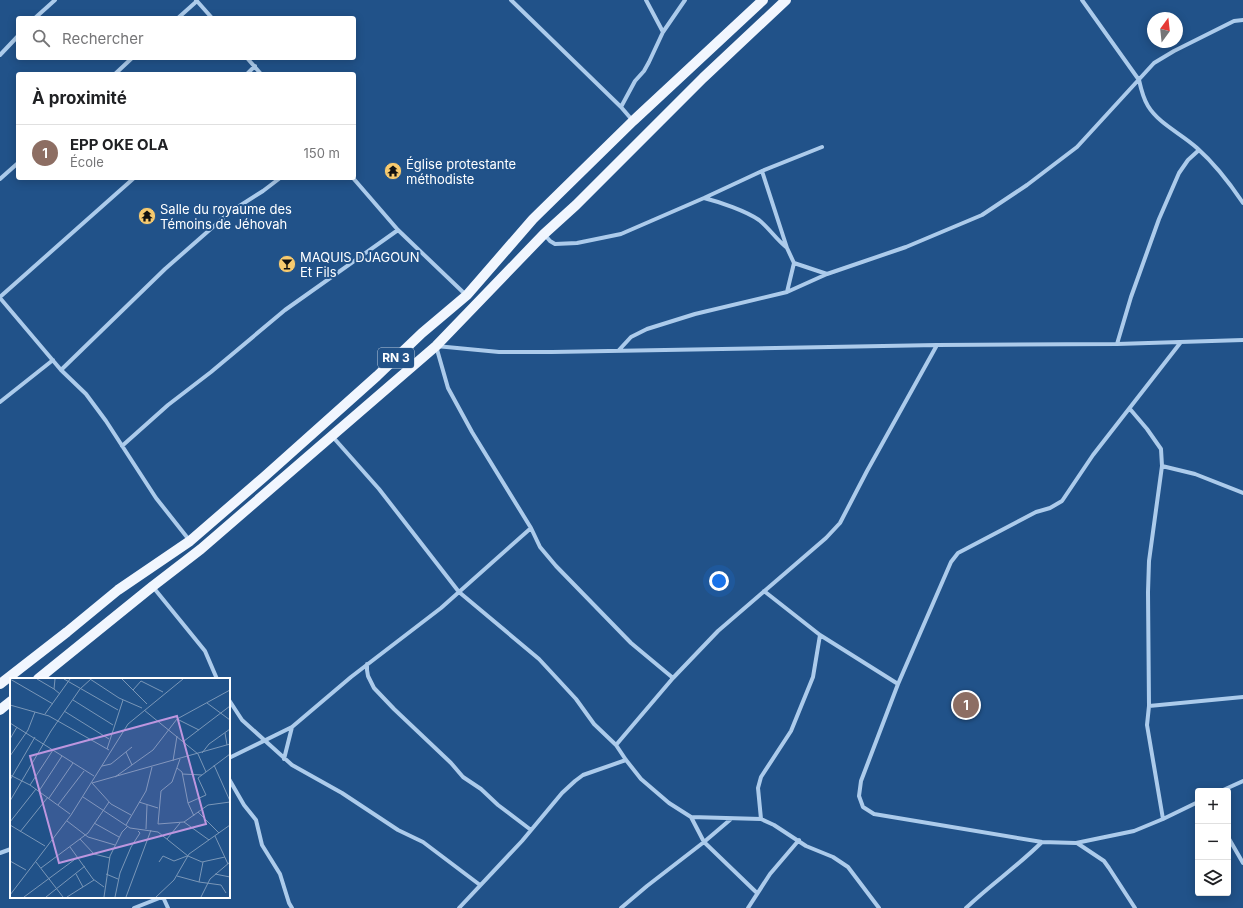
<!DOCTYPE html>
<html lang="fr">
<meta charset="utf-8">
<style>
:root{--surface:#fff;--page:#f2f2f2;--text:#202124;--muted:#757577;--line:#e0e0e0;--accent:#2563eb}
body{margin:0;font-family:Inter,sans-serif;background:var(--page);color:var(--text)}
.controls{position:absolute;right:12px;bottom:12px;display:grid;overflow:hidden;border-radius:4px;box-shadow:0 2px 10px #0003}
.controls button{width:36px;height:36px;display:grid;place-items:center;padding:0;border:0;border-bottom:1px solid var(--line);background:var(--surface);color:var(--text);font:20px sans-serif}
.compass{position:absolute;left:1147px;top:12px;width:36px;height:36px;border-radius:50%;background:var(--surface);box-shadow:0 2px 10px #0003;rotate:15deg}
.you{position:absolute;left:719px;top:581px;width:14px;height:14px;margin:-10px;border:3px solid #fff;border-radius:50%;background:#1a73e8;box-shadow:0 0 0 6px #1a73e833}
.badge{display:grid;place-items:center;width:26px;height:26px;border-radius:50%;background:var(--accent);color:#fff;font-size:13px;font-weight:700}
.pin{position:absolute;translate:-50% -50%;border:2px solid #fff;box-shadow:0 1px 4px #0006}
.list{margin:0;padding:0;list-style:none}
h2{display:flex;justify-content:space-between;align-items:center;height:52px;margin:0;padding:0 16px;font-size:17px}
h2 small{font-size:13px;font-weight:400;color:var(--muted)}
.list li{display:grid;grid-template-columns:26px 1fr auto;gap:12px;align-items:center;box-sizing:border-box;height:56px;padding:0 16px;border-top:1px solid var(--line)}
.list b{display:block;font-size:15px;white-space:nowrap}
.list p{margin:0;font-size:13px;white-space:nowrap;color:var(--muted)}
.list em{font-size:13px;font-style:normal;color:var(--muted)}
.icon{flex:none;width:22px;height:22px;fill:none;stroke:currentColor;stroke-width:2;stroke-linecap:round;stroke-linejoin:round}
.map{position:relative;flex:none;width:1243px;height:908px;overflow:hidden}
.search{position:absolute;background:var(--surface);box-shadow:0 2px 10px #0003;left:16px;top:16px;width:340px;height:44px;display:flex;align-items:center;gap:10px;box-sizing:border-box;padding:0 14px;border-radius:4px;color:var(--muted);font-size:15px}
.panel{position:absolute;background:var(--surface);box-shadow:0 2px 10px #0003;left:16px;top:72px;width:340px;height:108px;border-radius:4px}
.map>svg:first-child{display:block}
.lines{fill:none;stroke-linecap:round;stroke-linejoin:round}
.minor{stroke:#accbeb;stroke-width:4}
.primary{stroke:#f1f6fe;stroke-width:10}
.labels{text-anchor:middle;stroke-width:4;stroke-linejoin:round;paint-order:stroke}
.shield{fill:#215289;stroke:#bccbdc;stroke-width:1}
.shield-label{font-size:12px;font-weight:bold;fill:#fff}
.poi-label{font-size:13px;fill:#fff;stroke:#215289;text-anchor:start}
.inset-road{fill:none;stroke:#7a97b8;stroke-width:1}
.view{fill:#bd96df;fill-opacity:0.15;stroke:#bd96df;stroke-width:2}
.inset-edge{fill:none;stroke:#fff;stroke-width:2}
</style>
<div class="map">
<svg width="1243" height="908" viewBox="0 0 1243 908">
<rect width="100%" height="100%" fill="#215289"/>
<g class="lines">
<path class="minor" d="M196 0 212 18
M511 0 621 107 633 121
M646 0 663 32
M1082 0 1139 80C1141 89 1143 98 1148 106 1159 124 1182 134 1197 148 1216 165 1229 182 1243 203
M35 18 55 0
M178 18 197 1
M0 55 18 36
M247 58 261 74
M115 74 132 58
M247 74 255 66
M621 107 635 81 644 71 649 62 663 32 685 0
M762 171 787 248 794 263 787 292
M353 178 398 230 466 295
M0 179 18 163
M704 198C720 202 746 211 759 220 769 228 776 239 786 247
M544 234 550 241 555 244 577 243 621 234 704 198 762 171 822 147
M794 263 827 274
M0 297 134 178
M0 298 61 370 86 394 106 421 156 498 190 541
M1181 342 1093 455 1062 501 1050 508 1036 512 958 553 951 562 898 684 861 781 859 796 863 807 874 814 1042 842 1076 843 1134 831 1163 819 1198 802
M1117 344 1131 297 1159 219 1179 173 1188 160 1199 150
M619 350 631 337 647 329 695 314 787 292 827 274 906 247 982 215 1027 185 1077 147 1154 63 1174 51 1234 21 1243 20
M61 370 165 269 230 212 263 191 280 178
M0 402 53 360
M1130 409 1147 429 1161 449 1162 466 1149 561 1148 592 1149 706
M332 436 379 489 459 592 539 659 576 699 594 724 616 745 626 760 641 779 669 803 691 817 761 819 774 825 806 846 833 857 848 867 879 908
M122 446 168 405 211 372 285 310 398 230
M1162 466 1195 474 1243 493
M153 587 205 651 217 679
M764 591 820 635 898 684
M367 664V670L368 676 374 688 394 709 451 763 463 777 481 789 498 805 531 830
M673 678 631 643 556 566 540 547 531 528 472 432 448 388 436 346 499 352H552L937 345 1117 344 1243 340
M229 700 242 720 292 765 342 793 398 830 423 842 480 885
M616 745 673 678 718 631 826 538 840 523 867 471 937 345
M229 758 292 727 351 677 441 608 531 528
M284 759 292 727
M229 779 244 805 256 820 262 845 280 874 289 903 292 908
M1221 791 1243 781
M731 819 704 842 757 893
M761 819 758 788 761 777 791 731 813 677 820 635
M1163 819 1147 725 1149 706 1243 697
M1228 837 1243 863
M1077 843 1104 861 1109 868 1135 908
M0 853 11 849
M163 897 168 908
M134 908 162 897
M459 908 522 841 562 793 575 781 583 775 626 760
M621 908 647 886 704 842 691 817
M748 908 770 874 799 840
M966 908C990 885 1018 866 1042 842"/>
<path class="primary" d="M38 679 153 586 201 549 436 346 544 234 576 205 703 78 786 0
M0 684 67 632 118 590 190 541 264 477 377 376 422 333 467 295 533 219 633 121 763 0
M0 710 11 701"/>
</g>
<defs>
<symbol id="temple-disc" viewBox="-11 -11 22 22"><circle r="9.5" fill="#f7ca6e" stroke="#215289"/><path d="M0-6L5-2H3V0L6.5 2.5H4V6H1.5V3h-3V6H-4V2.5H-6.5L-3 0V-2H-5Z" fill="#111"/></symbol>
<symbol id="bar-disc" viewBox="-11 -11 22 22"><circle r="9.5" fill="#f7ca6e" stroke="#215289"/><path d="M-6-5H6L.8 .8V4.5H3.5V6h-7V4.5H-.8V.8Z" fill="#111"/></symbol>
</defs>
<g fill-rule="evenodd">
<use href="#temple-disc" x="383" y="161" width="20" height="20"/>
<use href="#temple-disc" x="137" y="206" width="20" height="20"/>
<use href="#bar-disc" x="277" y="254" width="20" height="20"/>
</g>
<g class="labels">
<rect class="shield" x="378" y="348" width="36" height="20" rx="3"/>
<g class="shield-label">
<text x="396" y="362">RN 3</text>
</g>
<g class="poi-label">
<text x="406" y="169">Église protestante<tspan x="406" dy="15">méthodiste</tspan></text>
<text x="160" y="214">Salle du royaume des<tspan x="160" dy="15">Témoins de Jéhovah</tspan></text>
<text x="300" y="262">MAQUIS DJAGOUN<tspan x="300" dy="15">Et Fils</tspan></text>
</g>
</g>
<g transform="translate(10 678)">
<rect width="220" height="220" fill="#215289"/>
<path class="inset-road" d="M0 1 43 26M27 1 44 11M45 1 44 11 50 16M54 1 108 32M80 1 109 20 132 30M112 1 137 26M123 12 131 3 153 14M63 22 103 47M197 25 220 42M0 27 39 38 99 72M134 32 188 76 196 94M54 33 99 61M35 36 60 1M167 41 189 52M0 45 84 98M215 55 217 67M0 61 7 49M174 63 220 28M97 71 113 22M116 74 122 87M192 75 199 66 220 51M0 78 18 52 25 34M170 81 162 104 151 113 148 146 174 144 198 127 220 124M163 83 167 58M204 87 220 123M92 88 101 86 122 69M167 90 172 94 178 125M172 96 192 97M0 97 20 107 60 136M105 99 143 72 167 41 220 12M0 102 25 59M20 107 43 72M29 113 52 78M73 119 120 150 148 154 178 178 192 184 215 179M39 120 63 85M0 123 41 53 70 11 81 1M129 124 148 130M48 127 74 93M188 134 209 155M121 137 101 126 82 105 220 66M184 138 178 125 196 117 188 100 220 76M57 143 78 159 105 167M0 144 26 111M174 144 199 162M84 145 109 159M0 147 35 168M116 147 136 113 142 89M136 151 137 127M10 154 38 119M205 158 218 186M70 161 84 176 100 180M157 161 170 145M60 169 83 201 94 209M0 183 16 192M26 184 53 219M149 184 153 178 164 183 177 178M193 184 189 204 211 207 216 215M31 190 78 155 99 124M66 196 73 209M96 196 108 201M205 196 220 199M167 198 189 204M0 217 61 137 118 46 173 1M14 219 68 179M36 219 75 188M57 219 84 202M94 219 100 178 112 154 118 148M105 219 110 195 121 169 130 155 128 153M116 219 141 152M146 219 164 202 179 176 220 147M191 219 200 201 220 184"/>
<path class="view" d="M167 38 196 146 49 185 20 78Z"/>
<rect width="220" height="220" class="inset-edge"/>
</g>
</svg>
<div class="controls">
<button>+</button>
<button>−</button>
<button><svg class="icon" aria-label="layers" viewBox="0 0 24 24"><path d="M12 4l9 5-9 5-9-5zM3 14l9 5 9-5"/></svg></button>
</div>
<svg class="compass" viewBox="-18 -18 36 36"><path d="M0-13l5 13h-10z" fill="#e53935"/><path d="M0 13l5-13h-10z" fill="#757577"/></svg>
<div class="you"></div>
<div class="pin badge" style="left:966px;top:705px;background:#8d6e63">1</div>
<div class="search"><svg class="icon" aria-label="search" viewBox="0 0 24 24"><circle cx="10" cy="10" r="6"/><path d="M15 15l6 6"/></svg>Rechercher</div>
<section class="panel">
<h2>À proximité<small></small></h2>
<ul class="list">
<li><span class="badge" style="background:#8d6e63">1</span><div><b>EPP OKE OLA</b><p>École</p></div><em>150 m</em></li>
</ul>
</section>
</div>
